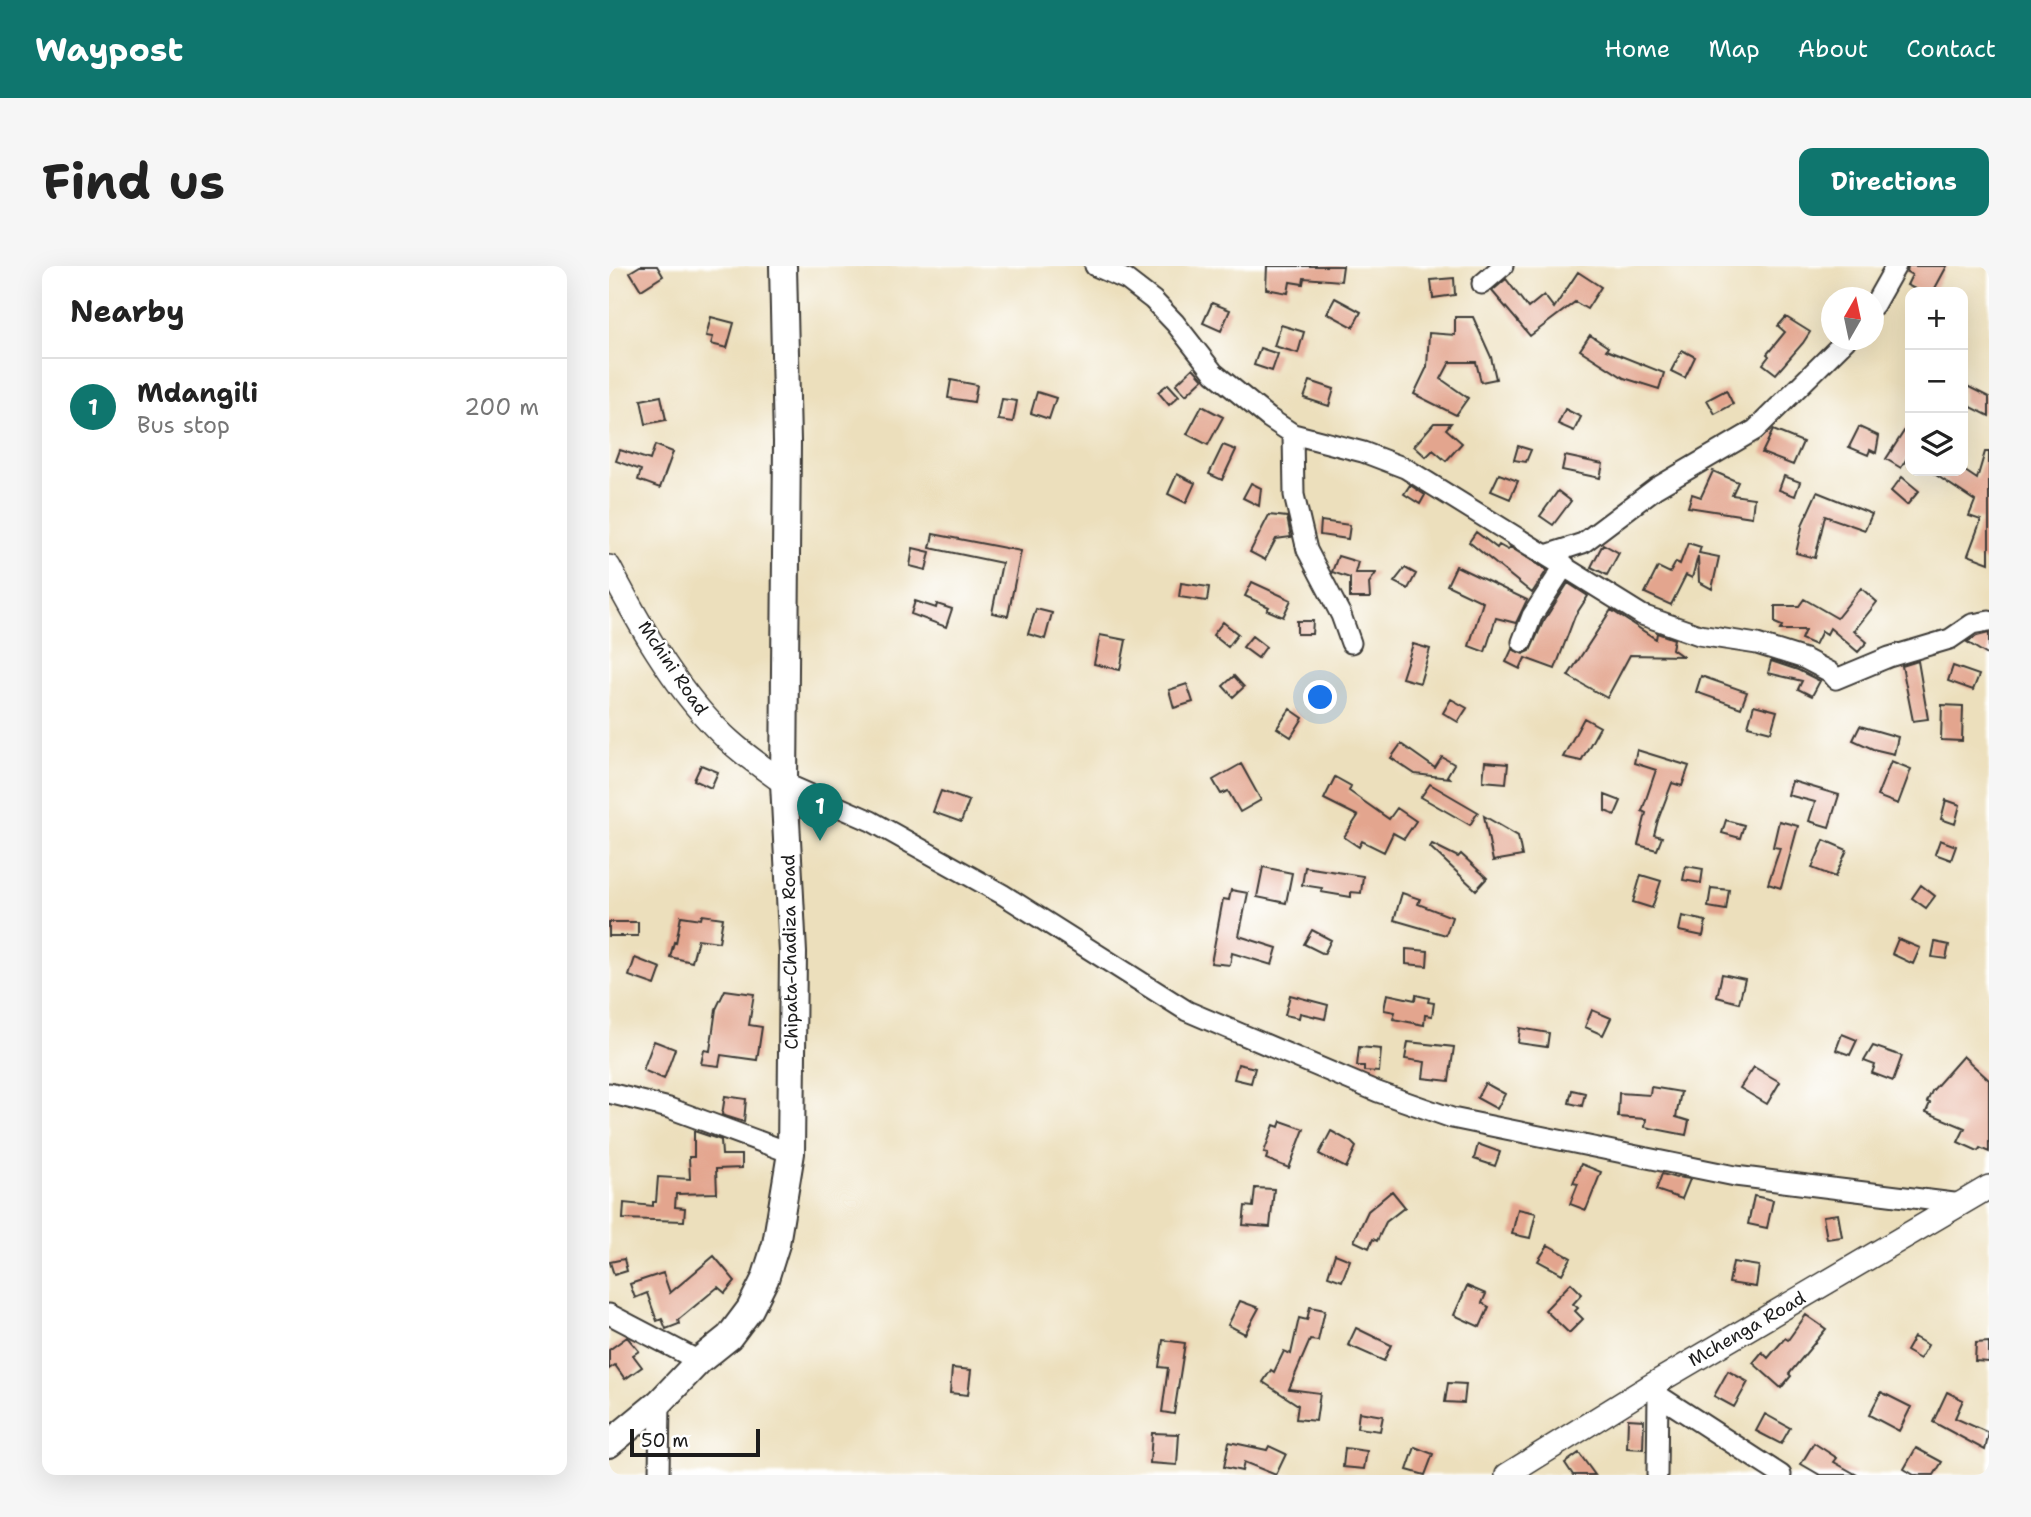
<!DOCTYPE html>
<meta charset="utf-8">
<style>
:root{--surface:#fff;--page:#f6f6f6;--text:#222;--muted:#767676;--line:#e0e0e0;--accent:#0f766e}
body{margin:0;font-family:"Shantell Sans",sans-serif;background:var(--page);color:var(--text)}
.controls{position:absolute;right:21px;top:21px;display:grid;overflow:hidden;border-radius:14px;box-shadow:0 7px 28px #0002}
.controls button{width:63px;height:63px;display:grid;place-items:center;padding:0;border:0;border-bottom:2px solid var(--line);background:var(--surface);color:var(--text);font:35px sans-serif}
.compass{position:absolute;left:1212px;top:21px;width:63px;height:63px;border-radius:50%;background:var(--surface);box-shadow:0 7px 28px #0002;rotate:9deg}
.scale{position:absolute;left:21px;bottom:18px;width:130px;box-sizing:border-box;padding-left:7px;border:4px solid #1c1c1c;border-top:0;font-size:19px;line-height:24px;white-space:nowrap;color:#1c1c1c;-webkit-text-stroke:5px #fff;paint-order:stroke}
.you{position:absolute;left:712px;top:432px;width:24px;height:24px;margin:-18px;border:5px solid #fff;border-radius:50%;background:#1a73e8;box-shadow:0 0 0 10px #1a73e833}
.badge{display:grid;place-items:center;width:46px;height:46px;border-radius:50%;background:var(--accent);color:#fff;font-size:23px;font-weight:700}
.pin{position:absolute;translate:-50% -58px;filter:drop-shadow(0 2px 4px #0008)}
.pin::after{content:'';position:absolute;top:37px;width:24px;height:21px;background:inherit;clip-path:polygon(0 0,100% 0,50% 100%)}
.list{margin:0;padding:0;list-style:none}
h2{display:flex;justify-content:space-between;align-items:center;height:91px;margin:0;padding:0 28px;font-size:30px}
h2 small{font-size:23px;font-weight:400;color:var(--muted)}
.list li{display:grid;grid-template-columns:46px 1fr auto;gap:21px;align-items:center;box-sizing:border-box;height:98px;padding:0 28px;border-top:2px solid var(--line)}
.list b{display:block;font-size:26px;white-space:nowrap}
.list p{margin:0;font-size:23px;white-space:nowrap;color:var(--muted)}
.list em{font-size:23px;font-style:normal;color:var(--muted)}
.icon{flex:none;width:38px;height:38px;fill:none;stroke:currentColor;stroke-width:2;stroke-linecap:round;stroke-linejoin:round}
.map{position:relative;flex:none;width:1380px;height:1209px;overflow:hidden;border-radius:14px}
header{display:flex;align-items:center;gap:42px;box-sizing:border-box;height:98px;padding:0 35px;background:var(--accent);color:#fff}
header strong{font-size:33px}
nav{display:flex;gap:38px;margin-inline-start:auto;font-size:24px}
.intro{display:flex;align-items:center;justify-content:space-between;box-sizing:border-box;height:168px;padding:0 42px}
h1{margin:0;font-size:49px}
.button{padding:18px 32px;border-radius:14px;background:var(--accent);color:#fff;font-size:24px;font-weight:700}
main{display:flex;gap:42px;padding:0 42px}
aside{flex:1;background:var(--surface);border-radius:14px;box-shadow:0 7px 28px #0002}
.map>svg:first-child{display:block}
.building{fill:#e3a58e}
.lines{fill:none;stroke-linecap:round;stroke-linejoin:round}
.minor-casing{stroke:#3b3934;stroke-width:23}
.tertiary-casing{stroke:#3b3934;stroke-width:26}
.secondary-casing{stroke:#3b3934;stroke-width:30}
.minor{stroke:#fff;stroke-width:19}
.tertiary{stroke:#fff;stroke-width:23}
.secondary{stroke:#fff;stroke-width:26}
.labels{text-anchor:middle;stroke-width:5;stroke-linejoin:round;paint-order:stroke}
.street-label{font-size:18px;fill:#1c1c1c;stroke:#fff}
</style>
<header>
<strong>Waypost</strong>
<nav><a>Home</a><a>Map</a><a>About</a><a>Contact</a></nav>
</header>
<div class="intro"><h1>Find us</h1><a class="button">Directions</a></div>
<main>
<aside>
<h2>Nearby<small></small></h2>
<ul class="list">
<li><span class="badge">1</span><div><b>Mdangili</b><p>Bus stop</p></div><em>200 m</em></li>
</ul>
</aside>
<div class="map">
<svg width="1380" height="1209" viewBox="0 0 1380 1209">
<rect width="100%" height="100%" fill="#fff"/>
<filter id="ink" filterUnits="userSpaceOnUse"><feTurbulence type="fractalNoise" baseFrequency=".0143" numOctaves="2"/><feDisplacementMap in="SourceGraphic" scale="14" xChannelSelector="R" yChannelSelector="G"/><feConvolveMatrix kernelMatrix="1 2 1 2 8 2 1 2 1" color-interpolation-filters="sRGB"/></filter>
<filter id="wash" filterUnits="userSpaceOnUse"><feTurbulence type="fractalNoise" baseFrequency=".00686" numOctaves="4" result="noise"/><feDisplacementMap in="SourceGraphic" scale="28" xChannelSelector="R" yChannelSelector="G"/><feGaussianBlur stdDeviation="1.57" result="paint"/><feColorMatrix in="noise" values="0 0 0 0 0 0 0 0 0 0 0 0 0 0 0 0 0 1.4 0 .05"/><feComposite in="paint" operator="in"/></filter>
<g filter="url(#wash)">
<rect width="100%" height="100%" fill="#ecdfbc"/>
<g id="blocks">
<path class="building" d="M31 0H48L54 10 32 24 21 6Z
M658 0H734L732 15 695 12 694 18 681 16 679 27 657 23Z
M1299 0H1338L1324 26H1312L1298 19 1303 9 1298 6Z
M969 6 992 21 978 43 966 36 921 70 883 25 897 13 919 42 935 29 945 42Z
M845 12 846 29 824 32 822 14Z
M726 32 752 46 744 61 718 47Z
M603 37 621 44 612 65 594 57Z
M102 51 125 57 118 82 102 78 104 71 97 70Z
M846 51H864L882 91 887 113 872 116 867 96H841L832 113 859 132 847 149 805 128 818 101 820 67 846 69Z
M1177 51 1201 66 1194 77 1167 108 1154 98 1160 90 1158 88 1176 66 1169 60Z
M672 59 695 66 689 87 665 80Z
M981 69 999 81 997 84 1055 107 1050 123 1015 112 971 84Z
M651 82 669 88 663 105 645 99Z
M1073 84 1086 91 1076 112 1062 105Z
M584 102 594 113 577 129 567 118Z
M342 114 368 119 365 136 339 132Z
M701 115 725 123 720 140 695 132Z
M559 118 570 130 560 139 549 126Z
M1354 118 1380 131V150L1354 137Z
M1117 124 1124 138 1106 148 1098 134Z
M428 126 447 132 440 153 422 147Z
M52 130 57 154 37 158 32 134Z
M393 133 408 135 404 156 389 154Z
M593 140 614 151 599 179 578 168Z
M956 143 972 151 965 165 949 158Z
M1301 156V187L1292 202 1277 193Z
M825 157H842L837 163 853 177 837 195 824 184 817 191 805 180Z
M1250 161 1270 170 1267 187 1261 184 1259 189 1240 181Z
M1164 164 1194 176 1184 199 1153 187Z
M46 179 64 186 51 222 29 214 32 204 7 195 11 184 41 194Z
M614 179 627 184 613 214 600 208Z
M909 180 922 184 917 196 905 194Z
M1376 186H1380V297L1359 289 1372 254 1360 250 1366 235 1321 205H1356L1368 213Z
M956 190 994 198 991 212 953 204Z
M1104 205 1129 216 1123 229 1145 232 1143 251 1079 241 1083 228 1092 231Z
M568 208 586 217 577 237 559 228Z
M890 208 909 215 901 233 882 225Z
M1175 210 1191 216 1186 230 1170 224Z
M1293 211 1310 225 1298 239 1282 225Z
M642 217 652 222 650 240 634 232Z
M801 219 816 229 811 238 795 228Z
M949 225 962 235 944 259 931 250Z
M1208 226 1263 248 1256 264 1216 250 1206 292 1187 287 1194 257Z
M660 249 678 251 682 271 667 273 656 294 641 286Z
M712 255 741 259 739 273 711 269Z
M867 266 888 282 890 279 899 284 901 281 938 304 923 327 860 276Z
M324 268 412 285 399 350 383 347 393 297 321 282Z
M1079 277 1092 281 1090 287 1110 291 1103 323 1090 316 1089 290 1083 312 1077 309 1062 339 1036 327 1049 301 1061 307 1067 296 1071 298Z
M994 278 1010 287 998 309 982 301Z
M304 282 321 286 317 304 301 300Z
M729 290 749 296 746 307H767L760 317 761 332H741V312L723 306Z
M847 300 918 334 907 357 887 352 876 386 860 380 874 336 838 319Z
M796 302 807 308 799 323 785 316Z
M643 316 682 334 674 351 658 344 660 341 636 330Z
M572 317 600 321 598 335 570 331Z
M959 317 979 330 966 350 946 403 916 392 911 403 897 396 903 383 914 388 921 385 934 356Z
M1252 322 1268 336 1245 365 1258 376 1249 386 1221 362 1218 368 1213 365 1206 379 1192 373 1196 364H1171L1173 360 1166 357V340H1190L1195 333 1228 352Z
M306 335 327 342 328 338 343 343 337 361 302 348Z
M427 343 443 347 436 373 419 368Z
M1002 344 1047 373 1048 367 1065 373 1063 383 1073 390 1021 389 998 432 959 410Z
M688 355H704L703 368H688Z
M614 356 629 368 619 381 604 369Z
M1380 367V390L1358 376 1368 370Z
M491 369 517 374 511 404 485 398Z
M643 370 657 381 649 392 634 381Z
M804 378 821 383 811 417 793 412Z
M1162 395 1189 404 1211 415 1203 430 1189 423 1193 415 1159 407Z
M1309 395 1319 453 1304 455 1293 400Z
M1344 400 1370 409 1364 424 1339 415Z
M625 410 635 421 624 431 614 420Z
M1092 410 1138 426 1132 442 1087 426Z
M578 418 584 436 565 442 560 424Z
M842 433 858 442 849 456 834 447Z
M1145 439 1168 445 1162 466 1139 460Z
M1333 439 1354 440 1353 475 1332 474Z
M681 443 694 452 682 471 668 462Z
M975 452 991 461 972 495 954 491Z
M1251 460 1289 471 1285 488 1264 483 1244 474Z
M792 478 826 502 833 491 845 498 838 510 840 512 806 508 782 492Z
M1028 484 1080 500 1073 520 1063 517 1049 554 1045 569 1053 571 1048 584 1029 579 1037 547 1033 545 1047 504 1025 497Z
M1282 495 1302 503 1289 538 1268 530Z
M876 496 899 498 897 517 874 515Z
M632 498 652 534 631 546 619 525 612 528 604 514Z
M92 499 109 506 102 522 85 514Z
M726 511 742 520 740 525 780 553 788 542 807 555 795 573 784 567 775 586 753 575 750 581 735 571 749 550 715 533Z
M1183 515 1230 529 1220 561 1200 555 1206 536 1179 529Z
M821 518 869 546 861 559 812 531Z
M332 525 360 535 352 556 324 546Z
M996 529 1012 535 1006 549 996 545Z
M1337 534 1351 539 1346 558 1332 553Z
M875 550 909 570 913 590 884 595Z
M1117 554 1135 559 1131 572 1113 567Z
M1170 555 1189 560 1172 622 1159 618 1171 582 1164 581Z
M1215 574 1238 584 1226 611 1203 602Z
M1331 574 1347 580 1342 594 1326 588Z
M823 578 849 591 852 588 878 612 867 624 821 581Z
M1077 600 1094 603 1092 617 1074 614Z
M654 601 683 607 677 637 648 631Z
M696 601 754 610 752 627 742 626V631L712 626 713 622 693 619Z
M1032 609 1052 615 1043 642 1024 636Z
M1312 619 1326 630 1317 642 1303 632Z
M1102 622 1120 624 1117 644 1099 641Z
M622 624 639 627 630 670 668 682 663 699 623 687 621 699 602 697 614 633 620 634Z
M793 627 811 633 809 638 843 651 837 669 785 654Z
M93 649 114 652 110 676 89 673 83 696 61 691 65 676 67 677 72 650 92 653Z
M1073 650 1097 655 1094 670 1070 665Z
M0 656H29V670H0Z
M703 664 722 674 715 688 695 678Z
M1289 673 1311 682 1304 698 1283 688Z
M1326 676 1340 679 1337 693 1323 691Z
M797 683 819 685 818 700 797 698Z
M26 692 52 702 46 719 20 710Z
M1113 708 1136 713 1130 737 1108 731Z
M116 724 145 728 140 759 153 761 148 794 112 789 110 800 92 798 95 784 101 785 107 743Z
M778 728 806 734 807 729 820 732 819 736 825 737 823 750 816 749 815 759 784 753 786 746 775 744Z
M681 729 719 739 716 753 691 747 690 752 676 749Z
M983 744 1002 752 994 769 976 761Z
M911 762 940 767 938 781 909 777Z
M1233 768 1248 774 1241 789 1227 784Z
M45 775 66 783 55 813 34 804Z
M799 776 845 781 840 815 814 812 816 796 796 793Z
M1264 780 1293 790 1284 815 1263 807 1266 799 1255 795Z
M750 781 772 783 770 806 755 805V800H748Z
M1354 790 1380 814V886L1371 882 1369 885 1349 876 1356 862 1317 846 1321 837 1318 836 1323 825Z
M629 798 646 802 642 817 625 813Z
M1145 801 1171 816 1158 838 1131 822Z
M876 817 896 828 888 843 868 832Z
M1042 821 1072 826 1067 851 1080 855 1077 869 1036 861 1037 853 1009 851 1010 827 1041 829Z
M963 824 976 827 973 840 960 837Z
M116 830 137 833 135 856 113 849Z
M672 855 695 863 680 902 657 893 659 887 655 886 665 859 670 861Z
M85 865 112 874 113 889H133V902L107 903 108 927 67 928 66 941 76 942 75 955 14 953 15 937 44 940V936H47L49 911 81 913 80 891H85Z
M722 865 742 876 747 881 737 902 710 888Z
M869 878 891 886 886 900 865 893Z
M972 898 992 906 977 944 961 938 969 918 964 917Z
M1053 908 1067 912 1068 911 1081 913 1073 933 1047 924Z
M646 922 665 923 661 961 634 959 636 940 644 941Z
M783 925 796 941 777 956 768 975 764 973 760 982 745 975 759 945Z
M1145 930 1164 934 1158 962 1139 958Z
M909 943 927 947 921 972 903 968Z
M1229 948 1233 971 1218 973 1214 950Z
M939 979 962 992 953 1008 929 995Z
M726 988 741 994 733 1015 719 1010Z
M105 990 126 1015 116 1027 109 1021 69 1054 70 1058 57 1063 53 1053 48 1055 38 1027 26 1032 21 1018 54 1007 61 1027Z
M15 993 18 1005 5 1009 1 996Z
M1124 996 1150 1000 1147 1021 1120 1017Z
M962 1017 973 1028 964 1038 969 1042 966 1045 974 1053 960 1067 936 1044Z
M858 1020 877 1028 873 1037 880 1041 871 1061 845 1049Z
M631 1035 650 1042 636 1068 619 1059Z
M701 1041 716 1044 709 1075 701 1074 680 1123 711 1127 707 1155 687 1153 689 1139 654 1116 662 1104 665 1106 675 1085 682 1088 690 1052 698 1054Z
M1197 1049 1217 1063 1180 1108 1182 1110 1172 1122 1144 1097 1153 1086 1159 1092 1176 1072 1179 1074Z
M747 1062 782 1079 775 1095 739 1079Z
M18 1071 30 1085 24 1089 33 1101 16 1113 6 1099 0 1103V1084Z
M1305 1071 1319 1079 1311 1093 1297 1085Z
M554 1074 576 1077 565 1148 553 1146 559 1102 550 1101Z
M1380 1076V1096L1366 1095 1367 1077Z
M343 1102 362 1104 359 1129 341 1127Z
M1119 1105 1139 1116 1125 1141 1105 1130Z
M839 1117 857 1118 855 1137 836 1136Z
M1272 1126 1302 1141 1290 1165 1260 1149Z
M1338 1126 1354 1134 1346 1152 1380 1167 1376 1184 1324 1156Z
M750 1146 774 1150 771 1165 748 1162Z
M1156 1148 1181 1162 1172 1178 1147 1165Z
M1019 1153 1035 1154 1034 1183 1018 1182Z
M543 1167 570 1168 568 1199 541 1197Z
M620 1176 658 1184 660 1180 677 1188 667 1209 635 1196 633 1205 615 1201Z
M1205 1177 1228 1192 1225 1196 1248 1209H1211L1192 1198Z
M806 1181 824 1188 816 1209 798 1204Z
M736 1182 758 1185 755 1203 734 1201Z
M1307 1182 1333 1196 1325 1209H1305L1295 1203Z
M970 1187 986 1209H964L956 1197Z"/>
</g>
</g>
<g filter="url(#ink)">
<use href="#blocks" fill-opacity="0" stroke="#3b3934" stroke-width="2"/>
<g class="lines">
<defs>
<path id="minor" d="M486 0 518 14 544 34 566 57 605 107 660 152 684 168 754 186 796 202 1033 349 1090 369 1148 378 1196 393 1221 406 1227 413 1280 391 1341 373 1363 358 1380 355
M873 18 894 0
M1265 39 1287 0
M684 168 685 229 698 284 732 349 742 377
M937 289 974 277 1047 222 1146 164 1237 74
M913 376 923 350 956 299
M175 517 262 555 393 628 578 745 769 826 843 852 1126 910 1353 938
M0 827 60 842 182 887
M0 1048 90 1095
M1038 1122 1172 1209
M50 1209 51 1136
M1048 1209 1049 1129"/>
<path id="tertiary" d="M0 301C29 356 64 419 108 463 128 484 152 500 175 517
M898 1209 1038 1122 1380 921"/>
<path id="secondary" d="M0 1178 51 1136 90 1095 120 1071 141 1043 156 1013 167 978 182 887 184 687 175 517 178 176 174 0"/>
</defs>
<use href="#minor" class="minor-casing"/>
<use href="#tertiary" class="tertiary-casing"/>
<use href="#secondary" class="secondary-casing"/>
<use href="#minor" class="minor"/>
<use href="#tertiary" class="tertiary"/>
<use href="#secondary" class="secondary"/>
</g>
</g>
<g class="labels">
<g class="street-label">
<text transform="translate(64 402) rotate(56)" y="6">Mchini Road</text>
<text transform="translate(181 686) rotate(-91)" y="6">Chipata-Chadiza Road</text>
<text transform="translate(1138 1063) rotate(-30)" y="6">Mchenga Road</text>
</g>
</g>
</svg>
<div class="controls">
<button>+</button>
<button>−</button>
<button><svg class="icon" aria-label="layers" viewBox="0 0 24 24"><path d="M12 4l9 5-9 5-9-5zM3 14l9 5 9-5"/></svg></button>
</div>
<svg class="compass" viewBox="-18 -18 36 36"><path d="M0-13l5 13h-10z" fill="#e53935"/><path d="M0 13l5-13h-10z" fill="#767676"/></svg>
<div class="scale">50 m</div>
<div class="you"></div>
<div class="pin badge" style="left:211px;top:575px">1</div>
</div>
</main>
